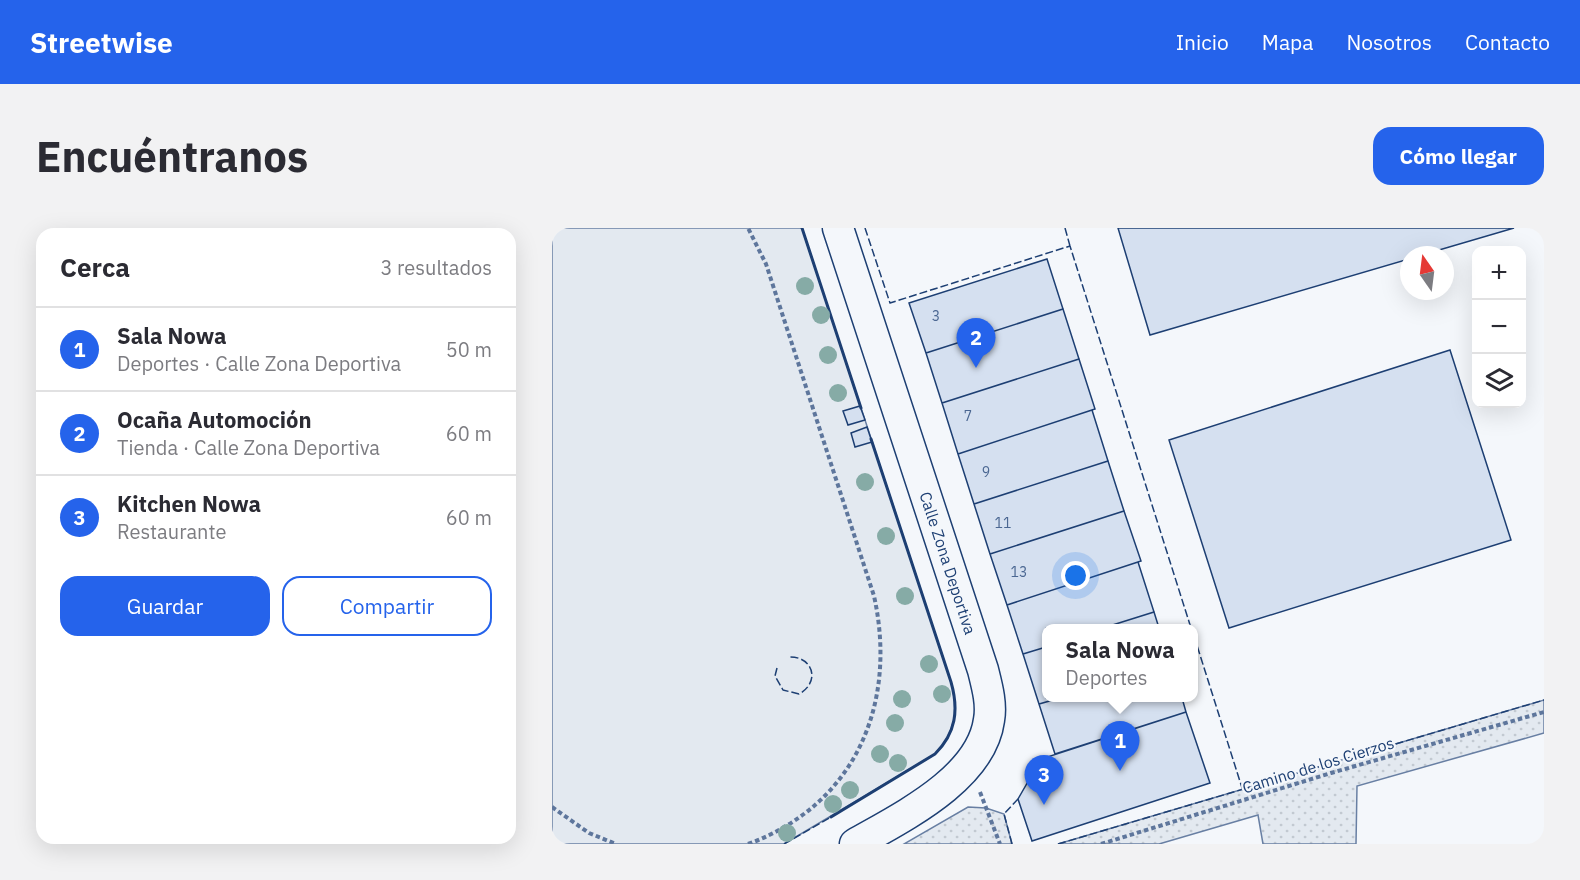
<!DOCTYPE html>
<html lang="es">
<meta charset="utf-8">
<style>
:root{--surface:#fff;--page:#f2f2f3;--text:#2b2b33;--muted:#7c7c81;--line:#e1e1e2;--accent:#2563eb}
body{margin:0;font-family:"IBM Plex Sans",sans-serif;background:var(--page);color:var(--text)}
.controls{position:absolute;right:18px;top:18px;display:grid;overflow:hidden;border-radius:12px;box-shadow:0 6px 24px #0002}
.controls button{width:54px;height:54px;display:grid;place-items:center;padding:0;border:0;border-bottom:2px solid var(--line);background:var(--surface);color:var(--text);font:30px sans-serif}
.compass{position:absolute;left:848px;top:18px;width:54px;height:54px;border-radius:50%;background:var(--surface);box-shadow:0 6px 24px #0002;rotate:346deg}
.you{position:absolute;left:524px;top:348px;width:21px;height:21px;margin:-15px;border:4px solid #fff;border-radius:50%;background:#1a73e8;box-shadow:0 0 0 9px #1a73e833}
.badge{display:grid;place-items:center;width:39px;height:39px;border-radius:50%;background:var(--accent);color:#fff;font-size:20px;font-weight:700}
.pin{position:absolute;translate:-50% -50px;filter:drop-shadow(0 2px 3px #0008)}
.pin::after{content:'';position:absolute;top:32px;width:21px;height:18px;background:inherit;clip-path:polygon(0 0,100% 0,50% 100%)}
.popup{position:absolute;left:490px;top:396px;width:156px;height:78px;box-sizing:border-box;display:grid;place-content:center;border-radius:12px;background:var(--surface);filter:drop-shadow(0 2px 4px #0005);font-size:20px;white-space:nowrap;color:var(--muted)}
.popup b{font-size:22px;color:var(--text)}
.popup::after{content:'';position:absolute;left:50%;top:100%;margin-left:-12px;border:12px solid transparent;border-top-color:var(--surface)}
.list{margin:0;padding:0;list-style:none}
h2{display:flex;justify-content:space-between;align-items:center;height:78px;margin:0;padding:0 24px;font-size:26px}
h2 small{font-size:20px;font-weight:400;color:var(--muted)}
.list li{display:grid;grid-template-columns:39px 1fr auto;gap:18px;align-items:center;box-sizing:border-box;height:84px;padding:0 24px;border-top:2px solid var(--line)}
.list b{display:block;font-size:22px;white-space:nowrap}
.list p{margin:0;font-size:20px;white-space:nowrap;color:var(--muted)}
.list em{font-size:20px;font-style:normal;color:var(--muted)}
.actions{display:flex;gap:12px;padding:18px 24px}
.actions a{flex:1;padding:14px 0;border:2px solid var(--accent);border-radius:18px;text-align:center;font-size:21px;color:var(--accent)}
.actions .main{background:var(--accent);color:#fff}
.icon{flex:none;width:33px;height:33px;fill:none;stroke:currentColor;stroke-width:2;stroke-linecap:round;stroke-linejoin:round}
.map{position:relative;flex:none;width:992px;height:616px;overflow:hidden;border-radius:18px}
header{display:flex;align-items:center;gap:36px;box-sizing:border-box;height:84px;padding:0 30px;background:var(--accent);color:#fff}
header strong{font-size:28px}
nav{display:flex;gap:33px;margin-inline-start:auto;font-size:21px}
.intro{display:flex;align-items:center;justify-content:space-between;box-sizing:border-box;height:144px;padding:0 36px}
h1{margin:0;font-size:42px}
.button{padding:15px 27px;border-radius:18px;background:var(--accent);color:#fff;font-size:21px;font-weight:700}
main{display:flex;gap:36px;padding:0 36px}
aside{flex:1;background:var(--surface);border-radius:18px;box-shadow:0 6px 24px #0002}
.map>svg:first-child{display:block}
.grass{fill:url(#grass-dots);stroke:#687fa3;stroke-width:1.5}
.pitch{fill:#e3e9f0;stroke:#687fa3;stroke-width:1.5}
.building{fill:#d5e0f0;stroke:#1d3f73;stroke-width:1.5}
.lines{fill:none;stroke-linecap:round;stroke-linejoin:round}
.minor-casing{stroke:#1d3f73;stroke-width:33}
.path{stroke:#5e769c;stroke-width:4;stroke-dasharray:4.5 3;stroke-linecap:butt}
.minor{stroke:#f4f7fb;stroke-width:30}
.fence{stroke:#1d3f73;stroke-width:1.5;stroke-dasharray:8 3;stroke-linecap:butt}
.wall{stroke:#1d3f73;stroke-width:3}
.tree{fill:#86aba6}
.labels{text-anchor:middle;stroke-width:4.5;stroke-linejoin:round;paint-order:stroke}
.number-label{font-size:14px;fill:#4b6792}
.street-label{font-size:16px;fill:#1d3f73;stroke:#f4f7fb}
</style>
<header>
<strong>Streetwise</strong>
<nav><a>Inicio</a><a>Mapa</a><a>Nosotros</a><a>Contacto</a></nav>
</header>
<div class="intro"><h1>Encuéntranos</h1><a class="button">Cómo llegar</a></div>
<main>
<aside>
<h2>Cerca<small>3 resultados</small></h2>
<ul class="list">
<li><span class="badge">1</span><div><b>Sala Nowa</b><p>Deportes · Calle Zona Deportiva</p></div><em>50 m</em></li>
<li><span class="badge">2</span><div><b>Ocaña Automoción</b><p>Tienda · Calle Zona Deportiva</p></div><em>60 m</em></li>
<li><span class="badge">3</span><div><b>Kitchen Nowa</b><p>Restaurante</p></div><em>60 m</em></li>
</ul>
<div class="actions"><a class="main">Guardar</a><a>Compartir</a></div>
</aside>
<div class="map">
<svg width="992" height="616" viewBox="0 0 992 616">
<defs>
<pattern id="grass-dots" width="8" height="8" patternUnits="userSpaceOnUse" patternTransform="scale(1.5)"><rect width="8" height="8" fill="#e3e9f0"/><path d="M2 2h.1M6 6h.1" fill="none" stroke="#c2c9d1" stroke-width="1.8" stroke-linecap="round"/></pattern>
</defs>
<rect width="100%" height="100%" fill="#f4f7fb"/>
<path class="grass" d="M992 472V505L805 558 804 616H711L706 587 607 616H506Z
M416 579 434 580 452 586 460 616H352Z"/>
<path class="pitch" d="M0 0H250L399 454C406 482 404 505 383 526L232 616H0Z"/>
<path class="building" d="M566 0H962L870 27H857V31L598 107Z
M495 31 511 81 374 125 357 75Z
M511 81 527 131 390 175 374 125Z
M898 122 959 312 677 400 617 212Z
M527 131 543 181 406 226 390 175Z
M308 178 313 192 296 197 291 183Z
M540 182 556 233 422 276 406 226Z
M315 199 320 214 303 219 299 205Z
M556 233 572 283 438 326 422 276Z
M572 283 589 333 455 377 438 326Z
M586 334 602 384 551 400H494V419L471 426 455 377Z
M602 384 607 400H551Z
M494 419V470H508L487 476 471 426Z
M508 470H630L634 484 503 526 487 476Z
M634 484 658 555 480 613 466 571 489 531Z"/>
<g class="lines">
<defs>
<path id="minor" d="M286 0 431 442C435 458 440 476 437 492 429 551 350 589 303 616"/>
</defs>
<use href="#minor" class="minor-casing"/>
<path class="path" d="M428 564 448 616
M0 579 37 605 64 616
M196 616C303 577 346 476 322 368L214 36 196 0
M549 616 779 545 992 484"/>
<use href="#minor" class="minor"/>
<path class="fence" d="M313 0 338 75 518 18 639 400
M513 0 518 18
M642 408 691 563
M225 440 223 448 231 462 247 466C269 454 261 428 237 429
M232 616 279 589
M460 616 452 586 466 571
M506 616 992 472"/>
<path class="wall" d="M250 0 309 180
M279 589 383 526C404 505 407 482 399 454L319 211"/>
</g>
<g class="tree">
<circle cx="253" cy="58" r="9"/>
<circle cx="269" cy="87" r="9"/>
<circle cx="276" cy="127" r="9"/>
<circle cx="286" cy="165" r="9"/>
<circle cx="313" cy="254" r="9"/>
<circle cx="334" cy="308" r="9"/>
<circle cx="353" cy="368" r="9"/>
<circle cx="377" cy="436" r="9"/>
<circle cx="390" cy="466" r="9"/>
<circle cx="350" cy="471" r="9"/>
<circle cx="343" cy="495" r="9"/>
<circle cx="328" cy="526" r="9"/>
<circle cx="346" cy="535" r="9"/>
<circle cx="298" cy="562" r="9"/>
<circle cx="281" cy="576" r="9"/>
<circle cx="235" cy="605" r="9"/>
</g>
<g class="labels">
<g class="number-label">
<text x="384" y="93">3</text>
<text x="416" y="193">7</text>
<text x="434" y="249">9</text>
<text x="451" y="300">11</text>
<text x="467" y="349">13</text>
</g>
<g class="street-label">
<text transform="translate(396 335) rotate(72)" y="6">Calle Zona Deportiva</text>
<text transform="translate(766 537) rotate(-17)" y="6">Camino de los Cierzos</text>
</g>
</g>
</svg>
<div class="controls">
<button>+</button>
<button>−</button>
<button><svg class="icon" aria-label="layers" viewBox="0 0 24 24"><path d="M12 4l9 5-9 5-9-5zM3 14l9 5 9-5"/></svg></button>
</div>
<svg class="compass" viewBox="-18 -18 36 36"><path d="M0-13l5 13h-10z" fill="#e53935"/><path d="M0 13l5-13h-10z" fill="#7c7c81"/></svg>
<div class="you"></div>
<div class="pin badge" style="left:568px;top:543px">1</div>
<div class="popup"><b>Sala Nowa</b>Deportes</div>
<div class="pin badge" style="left:424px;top:140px">2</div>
<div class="pin badge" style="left:492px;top:577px">3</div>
</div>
</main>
